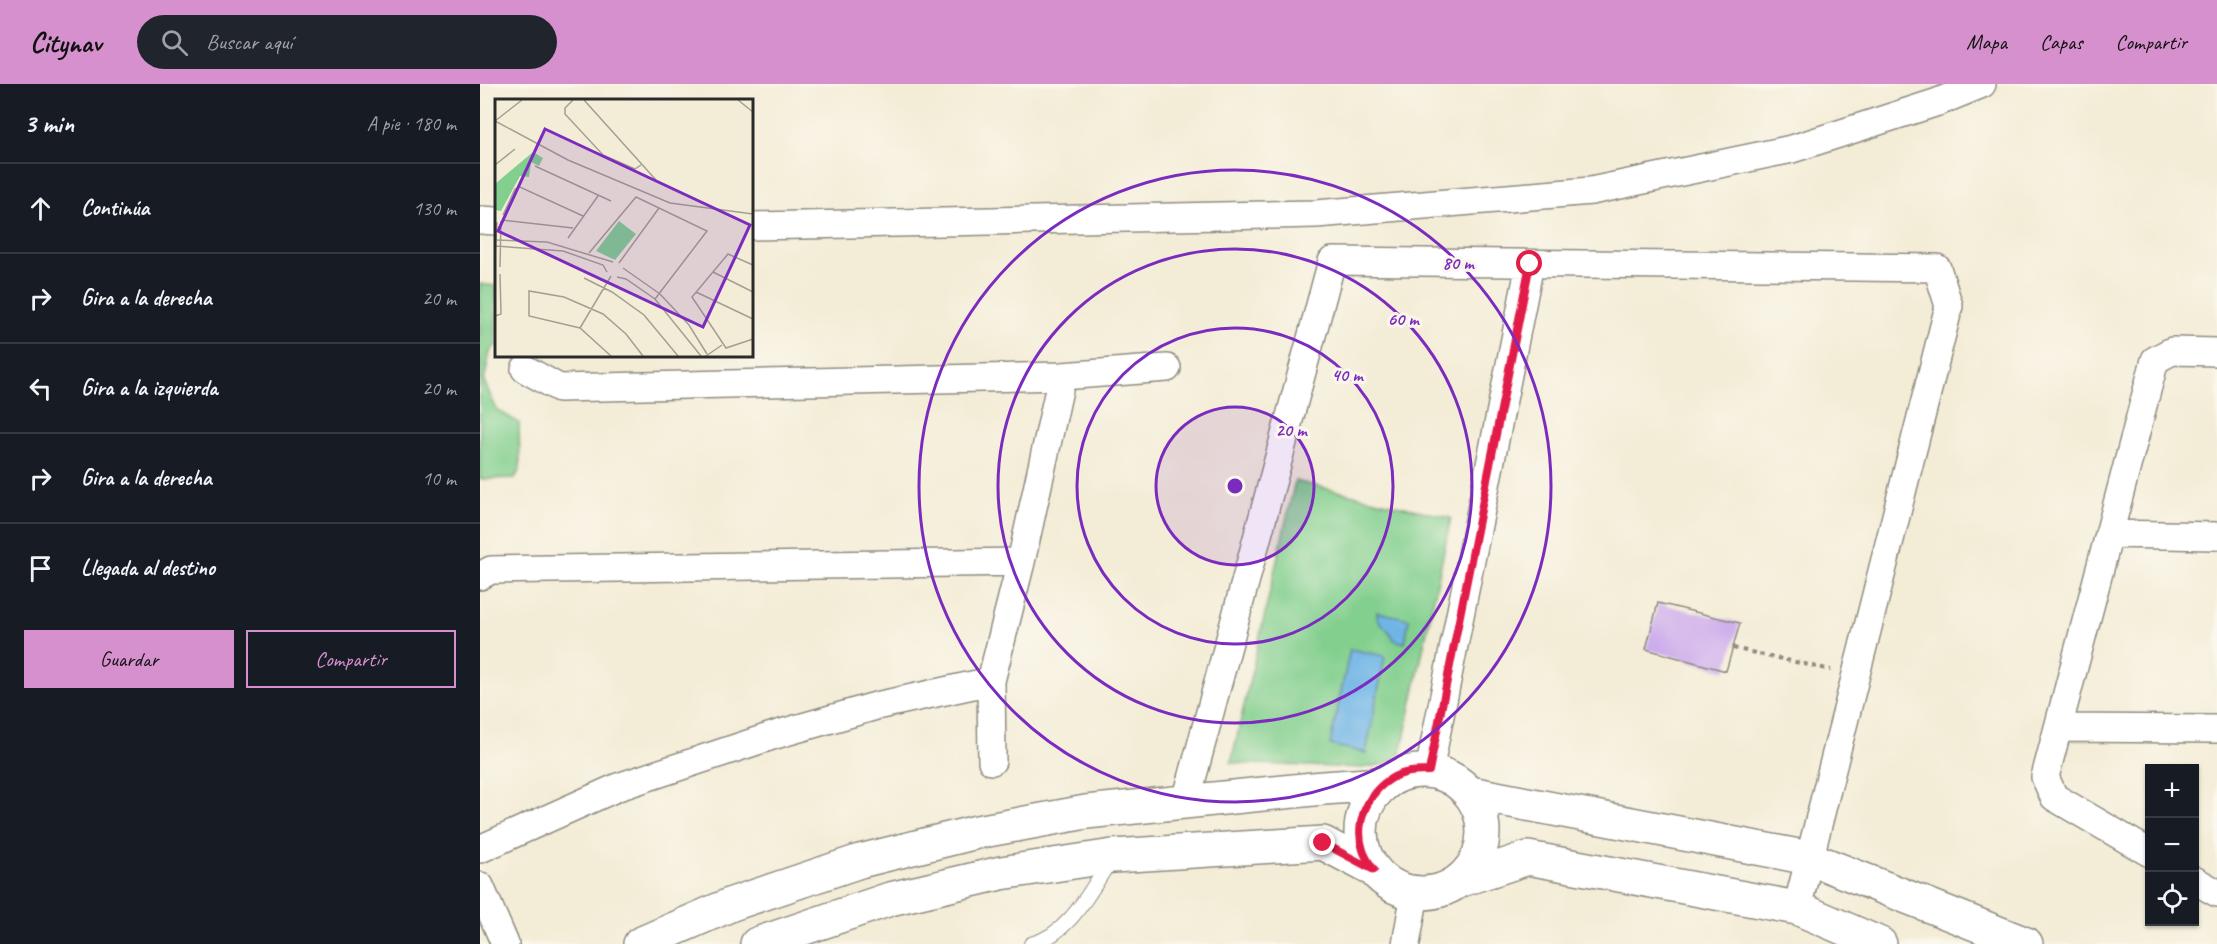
<!DOCTYPE html>
<html lang="es">
<meta charset="utf-8">
<style>
:root{--surface:#171b24;--page:#20242c;--text:#f1f3f6;--muted:#9ea1a6;--line:#363941;--accent:#d690ce}
body{margin:0;font-family:Caveat,sans-serif;background:var(--page);color:var(--text)}
.controls{position:absolute;right:18px;bottom:18px;display:grid;overflow:hidden;border-radius:0px;box-shadow:0 2px 4px #0004}
.controls button{width:54px;height:54px;display:grid;place-items:center;padding:0;border:0;border-bottom:2px solid var(--line);background:var(--surface);color:var(--text);font:30px sans-serif}
.stop{position:absolute;width:18px;height:18px;margin:-14px;border:4px solid #e11d48;border-radius:50%;background:#fff}
.stop.end{background:#e11d48;border-color:#fff;box-shadow:0 2px 6px #0008}
.list{margin:0;padding:0;list-style:none}
h2{display:flex;justify-content:space-between;align-items:center;height:78px;margin:0;padding:0 24px;font-size:26px}
h2 small{font-size:20px;font-weight:400;color:var(--muted)}
.list li{display:grid;grid-template-columns:39px 1fr auto;gap:18px;align-items:center;box-sizing:border-box;height:90px;padding:0 24px;border-top:2px solid var(--line)}
.list b{display:block;font-size:22px;white-space:nowrap}
.list em{font-size:20px;font-style:normal;color:var(--muted)}
.actions{display:flex;gap:12px;padding:18px 24px}
.actions a{flex:1;padding:14px 0;border:2px solid var(--accent);border-radius:0px;text-align:center;font-size:21px;color:var(--accent)}
.actions .main{background:var(--accent);color:#111}
.icon{flex:none;width:33px;height:33px;fill:none;stroke:currentColor;stroke-width:2;stroke-linecap:round;stroke-linejoin:round}
.map{position:relative;flex:none;width:1737px;height:860px;overflow:hidden}
header{display:flex;align-items:center;gap:36px;box-sizing:border-box;height:84px;padding:0 30px;background:var(--accent);color:#111}
header strong{font-size:28px}
nav{display:flex;gap:33px;margin-inline-start:auto;font-size:21px}
.search{width:420px;height:54px;background:var(--page);display:flex;align-items:center;gap:15px;box-sizing:border-box;padding:0 21px;border-radius:33px;color:var(--muted);font-size:22px}
main{display:flex}
aside{flex:1;background:var(--surface)}
.map>svg:first-child{display:block}
.green{fill:#82cf8e;stroke:#567d5c;stroke-width:1.5}
.water{fill:#6fb5e6;stroke:#4d7088;stroke-width:1.5}
.building{fill:#cba9ec}
.lines{fill:none;stroke-linecap:round;stroke-linejoin:round}
.lane-casing{stroke:#8f8c80;stroke-width:16}
.street-casing{stroke:#8f8c80;stroke-width:30}
.secondary-casing{stroke:#8f8c80;stroke-width:36}
.path{stroke:#8f8c80;stroke-width:4;stroke-dasharray:4.5 4.5;stroke-linecap:butt}
.lane{stroke:#fff;stroke-width:14}
.street{stroke:#fff;stroke-width:27}
.secondary{stroke:#fff;stroke-width:33}
.route{stroke:#e11d48;stroke-width:8}
.ring{fill:none;stroke:#7b2cbf;stroke-width:3}
.inset-road{fill:none;stroke:#a39f92;stroke-width:1.5}
.view{fill:#7b2cbf;fill-opacity:0.15;stroke:#7b2cbf;stroke-width:3}
.inset-edge{fill:none;stroke:#2b2b2b;stroke-width:3}
.centre{fill:#7b2cbf;stroke:#fbf7ec;stroke-width:3}
.ring-label{font-size:18px;text-anchor:middle;font-weight:bold;fill:#7b2cbf;stroke:#fbf7ec;stroke-width:6;stroke-linejoin:round;paint-order:stroke}
</style>
<header>
<strong>Citynav</strong>
<div class="search"><svg class="icon" aria-label="search" viewBox="0 0 24 24"><circle cx="10" cy="10" r="6"/><path d="M15 15l6 6"/></svg>Buscar aquí</div>
<nav><a>Mapa</a><a>Capas</a><a>Compartir</a></nav>
</header>
<main>
<aside>
<h2>3 min<small>A pie · 180 m</small></h2>
<ul class="list">
<li><svg class="icon" aria-label="ahead" viewBox="0 0 24 24"><path d="M12 20V5M6 11l6-6 6 6"/></svg><div><b>Continúa</b></div><em>130 m</em></li>
<li><svg class="icon" aria-label="right" viewBox="0 0 24 24"><path d="M7 20v-9h11M14 6l5 5-5 5"/></svg><div><b>Gira a la derecha</b></div><em>20 m</em></li>
<li><svg class="icon" aria-label="left" viewBox="0 0 24 24"><path d="M17 20v-9H6M10 6l-5 5 5 5"/></svg><div><b>Gira a la izquierda</b></div><em>20 m</em></li>
<li><svg class="icon" aria-label="right" viewBox="0 0 24 24"><path d="M7 20v-9h11M14 6l5 5-5 5"/></svg><div><b>Gira a la derecha</b></div><em>10 m</em></li>
<li><svg class="icon" aria-label="arrive" viewBox="0 0 24 24"><path d="M6 21V4h12l-3 4 3 4H6"/></svg><div><b>Llegada al destino</b></div></li>
</ul>
<div class="actions"><a class="main">Guardar</a><a>Compartir</a></div>
</aside>
<div class="map">
<svg width="1737" height="860" viewBox="0 0 1737 860">
<rect width="100%" height="100%" fill="#fbf7ec"/>
<filter id="ink" filterUnits="userSpaceOnUse"><feTurbulence type="fractalNoise" baseFrequency=".0167" numOctaves="2"/><feDisplacementMap in="SourceGraphic" scale="12" xChannelSelector="R" yChannelSelector="G"/><feConvolveMatrix kernelMatrix="1 2 1 2 8 2 1 2 1" color-interpolation-filters="sRGB"/></filter>
<filter id="wash" filterUnits="userSpaceOnUse"><feTurbulence type="fractalNoise" baseFrequency=".008" numOctaves="4" result="noise"/><feDisplacementMap in="SourceGraphic" scale="24" xChannelSelector="R" yChannelSelector="G"/><feGaussianBlur stdDeviation="1.35" result="paint"/><feColorMatrix in="noise" values="0 0 0 0 0 0 0 0 0 0 0 0 0 0 0 0 0 1.4 0 .05"/><feComposite in="paint" operator="in"/></filter>
<g filter="url(#wash)">
<rect width="100%" height="100%" fill="#f3ecd6"/>
<path class="green" d="M0 200 16 202V261L10 268 4 297 17 326 39 339 40 385 35 394 0 395Z
M815 397 971 434 921 669 905 680 882 684 751 679Z"/>
<path class="water" d="M897 528 929 535 925 559 914 556C909 542 896 541 897 528Z
M870 565 905 572 886 669 850 661Z"/>
<g id="blocks">
<path class="building" d="M1178 519 1260 539 1246 587 1166 565Z"/>
</g>
</g>
<g filter="url(#ink)">
<use href="#blocks" fill-opacity="0" stroke="#8f8c80" stroke-width="1.5"/>
<g class="lines">
<defs>
<path id="lane" d="M551 860C590 850 609 808 630 777"/>
<path id="street" d="M0 136 16 137
M272 142 836 130 1111 107 1312 65 1458 18 1502 0
M45 285 79 304 582 292 687 284
M1629 450 1737 452
M0 492 11 486 541 478
M1578 644 1737 645
M512 677 511 597 541 478 582 292
M949 687 1050 180
M706 717 852 177 1457 184 1469 222 1317 824
M0 765 138 703 295 651 396 622 511 597
M1670 769 1574 713 1565 693 1675 276 1692 267 1737 268
M1714 796 1737 809
M0 802 25 860
M926 860 935 809"/>
<path id="secondary" d="M881 748a61 61 0 1 1 122 0a61 61 0 1 1-122 0Z
M990 709 1329 774 1546 860
M981 796 1048 774 1317 824 1400 860
M160 860 252 820 380 777 497 748 606 728 843 704 903 700
M277 860 410 815 521 789 633 772 843 759 894 786"/>
</defs>
<use href="#lane" class="lane-casing"/>
<use href="#street" class="street-casing"/>
<use href="#secondary" class="secondary-casing"/>
<path class="path" d="M1253 564 1351 586"/>
<use href="#lane" class="lane"/>
<use href="#street" class="street"/>
<use href="#secondary" class="secondary"/>
</g>
</g>
<g class="lines" filter="url(#ink)">
<path class="route" d="M843 759 894 786C890 780 885 773 883 766 872 735 894 696 925 689 933 687 941 687 949 687L1050 180"/>
</g>
<circle cx="755" cy="402" r="79" fill="#7b2cbf" fill-opacity=".12"/>
<g class="ring">
<circle cx="755" cy="402" r="79"/>
<circle cx="755" cy="402" r="158"/>
<circle cx="755" cy="402" r="237"/>
<circle cx="755" cy="402" r="316"/>
</g>
<g transform="translate(15 15)">
<rect width="258" height="258" fill="#f3ecd6"/>
<path d="M38 53 48 59 44 67 36 63 34 78 25 77 6 112 0 111V85ZM124 122 141 135 120 161 101 152Z" fill="#82cf8e"/>
<path class="inset-road" d="M78 1 70 9V15L108 56 140 70 146 66M89 1 161 81M243 1 258 13M0 22 73 61 175 104 258 115M0 22 27 1M0 66 20 50M40 67 116 102M8 116 20 90 25 88 88 117M7 121 78 129M73 139 103 97M0 141 52 143 118 163M0 147 68 152 108 166 112 173M94 154 141 98 212 132 160 200M0 157 2 123M124 164 164 109M258 166 233 155 197 198 231 249 258 240M5 168 6 122M128 169 165 195 194 226 212 255M218 173 258 193M122 178 131 180 160 200 206 257M89 179 117 193 149 216 183 257M201 193 258 220M0 217 6 215 5 175M85 229 116 177M116 257 85 229 34 217V192L69 198 108 215 131 235 148 257M211 257 227 246"/>
<path class="view" d="M50 30 255 126 208 228 3 132Z"/>
<rect width="258" height="258" class="inset-edge"/>
</g>
<circle cx="755" cy="402" r="9" class="centre"/>
<g class="ring-label">
<text x="978" y="185">80 m</text>
<text x="923" y="241">60 m</text>
<text x="867" y="297">40 m</text>
<text x="811" y="352">20 m</text>
</g>
</svg>
<div class="controls">
<button>+</button>
<button>−</button>
<button><svg class="icon" aria-label="locate" viewBox="0 0 24 24"><circle cx="12" cy="12" r="6"/><path d="M12 2v4M12 18v4M2 12h4M18 12h4"/></svg></button>
</div>
<div class="stop" style="left:1050px;top:180px"></div>
<div class="stop end" style="left:843px;top:759px"></div>
</div>
</main>
